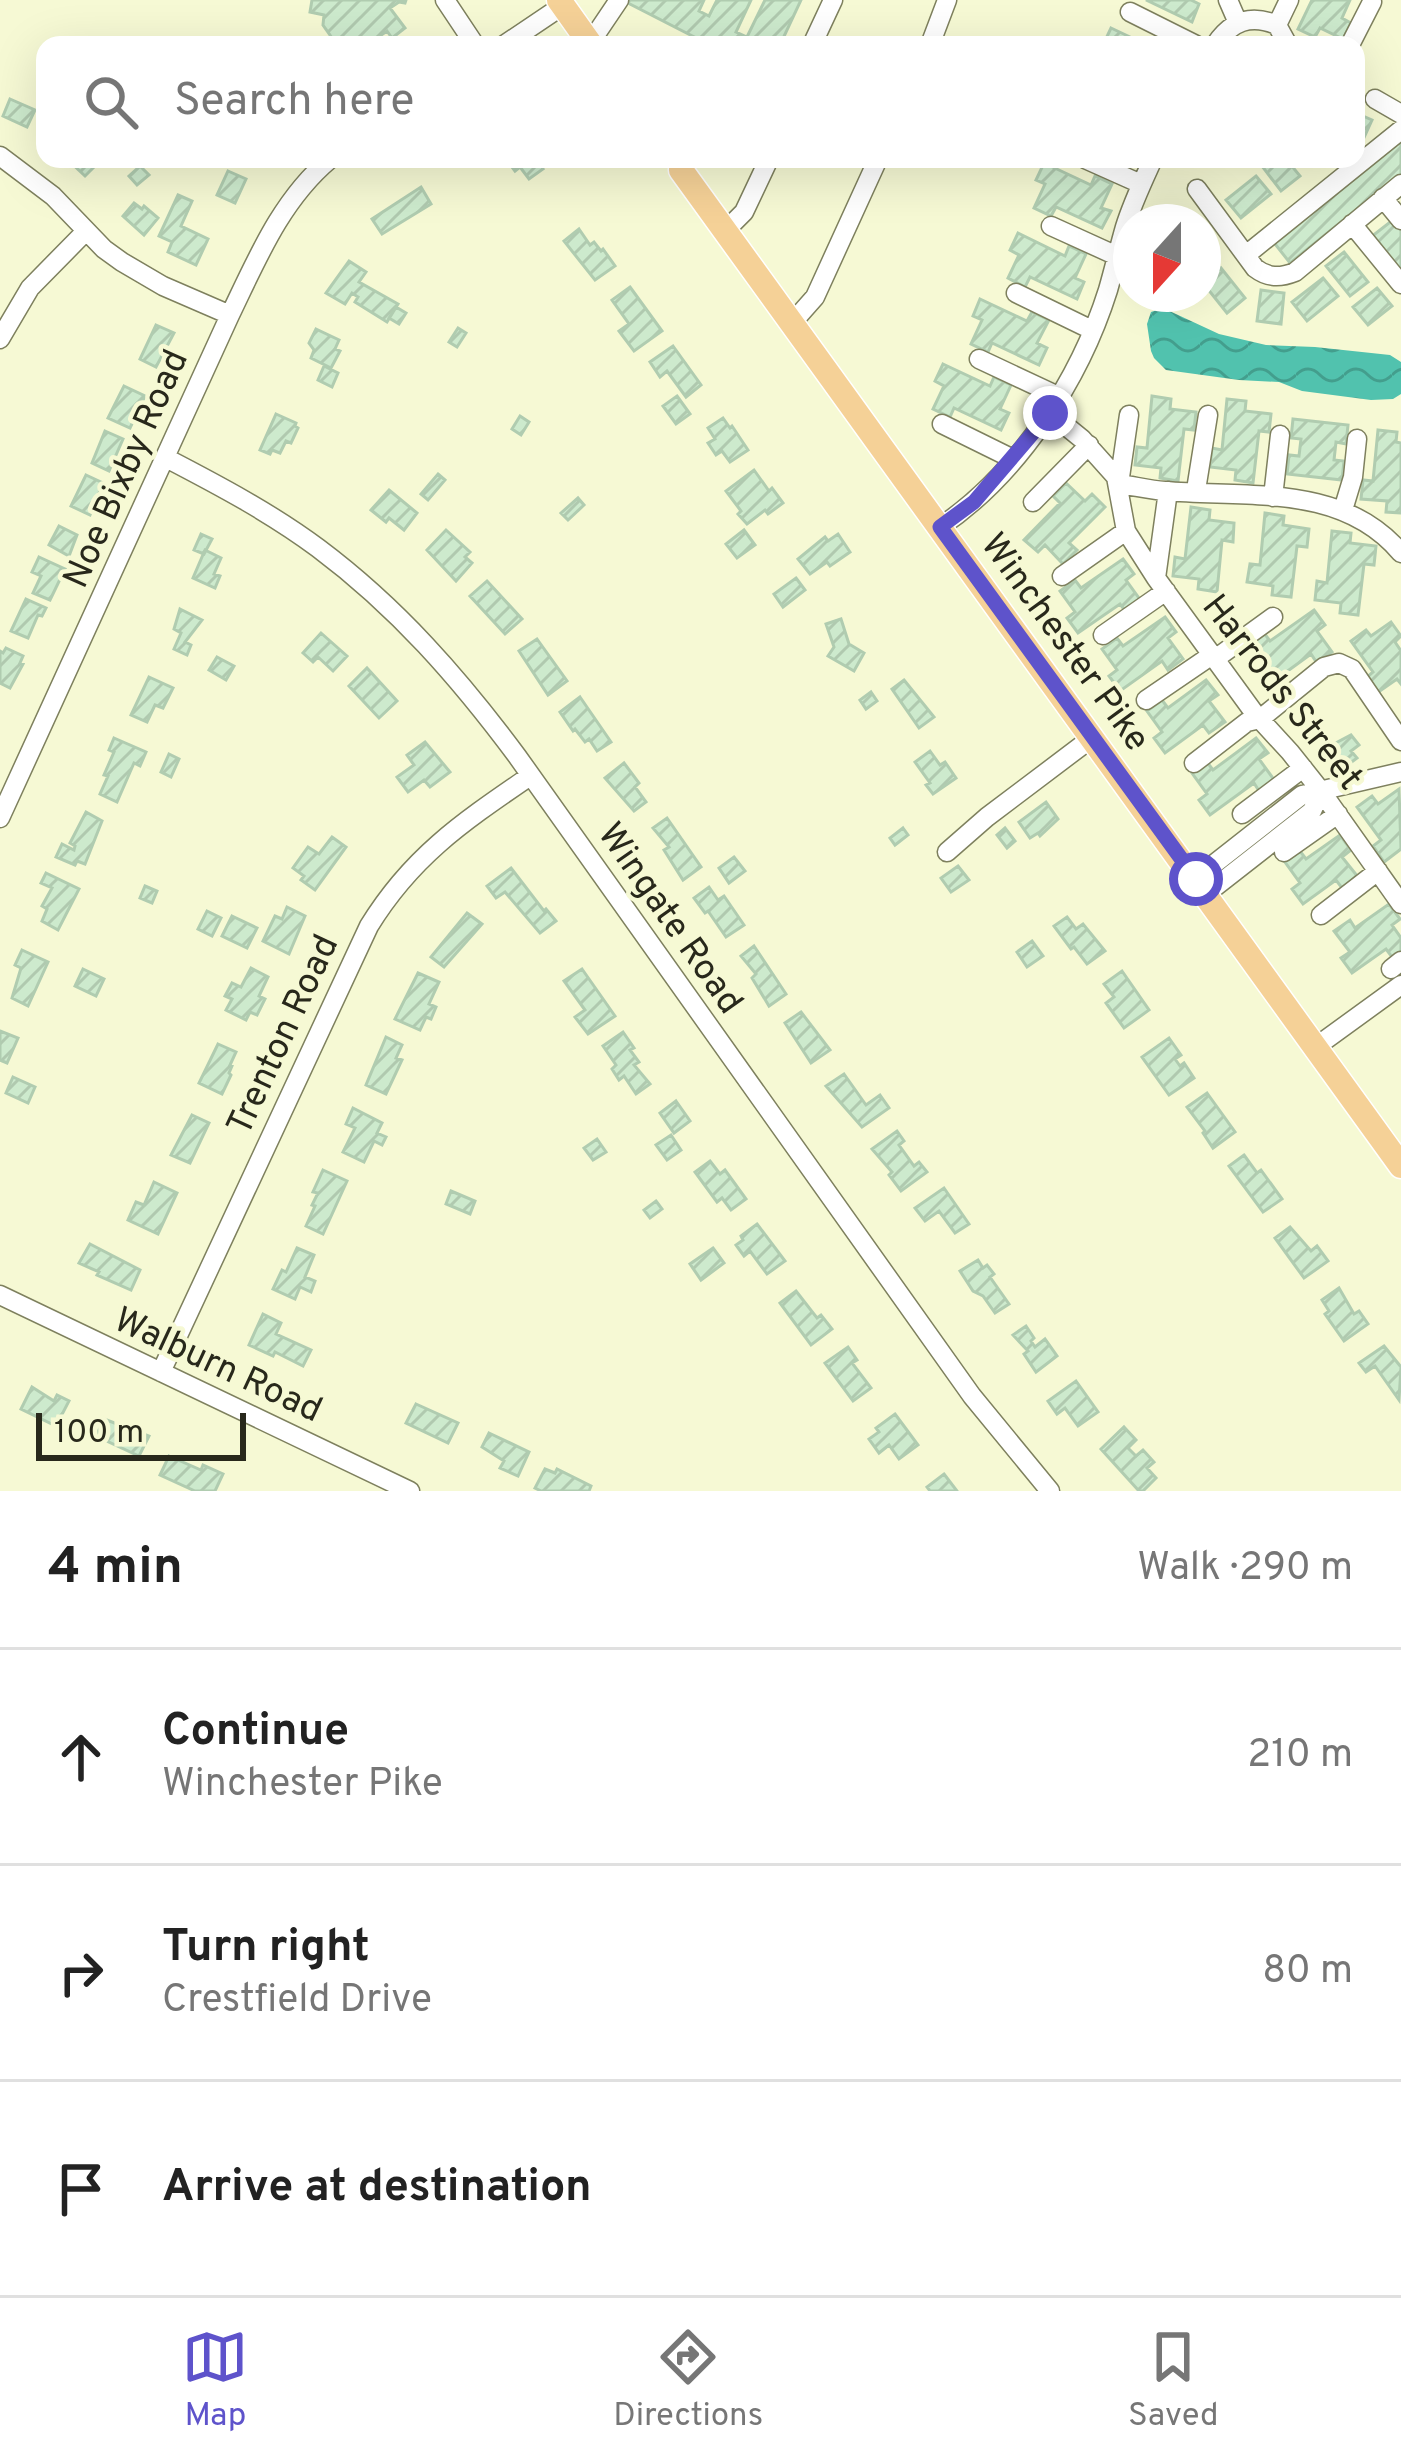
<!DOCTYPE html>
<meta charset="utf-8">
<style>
:root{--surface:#fff;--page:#f2f2f2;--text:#222;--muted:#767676;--line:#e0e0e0;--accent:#5e53cb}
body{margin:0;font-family:Overpass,sans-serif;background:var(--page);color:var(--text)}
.compass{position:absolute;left:1113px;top:204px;width:108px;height:108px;border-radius:50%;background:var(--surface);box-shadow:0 12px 48px #0002;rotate:201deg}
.scale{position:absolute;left:36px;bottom:30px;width:210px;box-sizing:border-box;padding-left:12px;border:6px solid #28281b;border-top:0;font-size:33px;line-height:42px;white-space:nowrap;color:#28281b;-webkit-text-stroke:9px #f6f9d4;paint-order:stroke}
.stop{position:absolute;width:36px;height:36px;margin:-27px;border:9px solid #5e53cb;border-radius:50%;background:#fff}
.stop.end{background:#5e53cb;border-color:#fff;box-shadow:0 3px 12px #0008}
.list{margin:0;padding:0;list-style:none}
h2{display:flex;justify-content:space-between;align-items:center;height:156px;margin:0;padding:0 48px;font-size:51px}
h2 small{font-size:39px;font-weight:400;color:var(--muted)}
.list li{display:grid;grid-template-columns:78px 1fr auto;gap:36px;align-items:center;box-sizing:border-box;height:216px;padding:0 48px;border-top:3px solid var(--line)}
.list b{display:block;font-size:45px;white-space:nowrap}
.list p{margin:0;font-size:39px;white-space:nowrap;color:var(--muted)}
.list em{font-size:39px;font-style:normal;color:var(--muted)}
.icon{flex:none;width:66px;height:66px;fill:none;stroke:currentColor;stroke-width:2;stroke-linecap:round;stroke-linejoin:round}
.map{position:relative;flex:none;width:1401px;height:1491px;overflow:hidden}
.search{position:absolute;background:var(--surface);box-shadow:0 12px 48px #0002;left:36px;right:36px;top:36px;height:132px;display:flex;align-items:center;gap:30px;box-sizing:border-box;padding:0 42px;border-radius:24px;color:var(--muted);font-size:45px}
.sheet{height:804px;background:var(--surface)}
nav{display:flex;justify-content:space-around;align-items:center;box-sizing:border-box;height:168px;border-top:3px solid var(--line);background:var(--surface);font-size:33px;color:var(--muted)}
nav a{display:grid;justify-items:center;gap:6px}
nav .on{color:var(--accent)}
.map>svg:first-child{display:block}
.water{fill:url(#water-waves)}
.building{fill:url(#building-hatch);stroke:#b0ccb0;stroke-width:3}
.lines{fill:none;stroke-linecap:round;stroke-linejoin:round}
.minor-casing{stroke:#7e805e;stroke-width:21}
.major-casing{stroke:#fff;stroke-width:27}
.minor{stroke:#fff;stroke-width:18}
.major{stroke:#f5d197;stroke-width:24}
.route{stroke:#5e53cb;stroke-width:15}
.labels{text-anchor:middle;stroke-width:9;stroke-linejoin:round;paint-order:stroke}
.street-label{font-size:36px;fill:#28281b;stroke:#f6f9d4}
</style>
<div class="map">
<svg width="1401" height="1491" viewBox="0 0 1401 1491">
<defs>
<pattern id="water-waves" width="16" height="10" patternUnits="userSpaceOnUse" patternTransform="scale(3)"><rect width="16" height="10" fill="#51c2ae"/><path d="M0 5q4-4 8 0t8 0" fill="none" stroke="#439e8d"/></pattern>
<pattern id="building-hatch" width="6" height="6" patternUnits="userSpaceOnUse" patternTransform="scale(3)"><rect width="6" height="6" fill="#cdeacd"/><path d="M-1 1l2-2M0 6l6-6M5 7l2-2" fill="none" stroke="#b0c9af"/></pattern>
</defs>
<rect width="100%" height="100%" fill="#f6f9d4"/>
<path class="water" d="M1163 308 1219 334 1266 345 1315 347 1390 355 1401 362V394L1393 399 1371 400 1302 391 1279 382 1239 380 1166 370 1154 358 1151 351 1147 324 1151 312Z"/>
<path class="building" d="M312 0H406L405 3 399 2 390 8 405 28 392 38 387 31 367 45H337L323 25 324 15 310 12Z
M622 0H704L699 11 709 16 717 0H751L736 32 747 37 765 0H801L780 45H742L730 40 728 45H710Z
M1146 0H1191L1199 4 1192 22Z
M1312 0H1350L1342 18 1351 23 1343 39 1320 28 1315 37 1298 29Z
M1111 28 1147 45H1103Z
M10 99 35 110 27 127 3 116Z
M1356 113 1372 120 1362 142 1356 139Z
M1401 141V174L1290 263 1272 240Z
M67 159H96L99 162 85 176Z
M506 159H536L543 169 529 179 520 167 515 171Z
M1271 159H1286L1300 176 1281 191 1262 166Z
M1044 163 1091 185 1095 176 1112 184 1101 208 1111 211 1102 228 1056 207 1051 216 1034 208 1045 184 1036 180Z
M140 166 149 175 137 185 129 176Z
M228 171 246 179 235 203 217 195Z
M1256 176 1271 194 1241 218 1226 200Z
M421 187 431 204 382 234 372 219Z
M178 195 192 201 181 226 208 239 196 265 168 252 172 242 159 236Z
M134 203 142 209 144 206 158 218 144 235 123 216Z
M1394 219 1401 228V274L1371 237Z
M579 229 590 245 594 242 601 251 603 249 615 266 595 280 564 241Z
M1018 233 1065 256 1069 246 1086 254 1075 278 1084 282 1077 299 1030 277 1025 287 1008 278 1019 255 1010 250Z
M1203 239 1217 257 1203 269Z
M1344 252 1368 282 1350 296 1326 266Z
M349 261 366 272 359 282 398 304 387 322 355 302 358 297 352 293 345 304 326 293Z
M1221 268 1245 298 1227 313 1203 283Z
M1323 278 1338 296 1307 321 1292 302Z
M630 287 662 331 634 351 619 331 629 324 612 300Z
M1377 288 1392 306 1368 325 1353 307Z
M1261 290 1284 293 1281 324 1257 321Z
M980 299 1027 321 1032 312 1049 320 1037 343 1047 348 1039 365 992 343 988 352 971 344 982 320 973 316Z
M396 307 406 313 399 324 389 318Z
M156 325 174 333 156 367 140 359Z
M458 328 466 333 457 347 449 342Z
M316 329 339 340 335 349 340 351 331 368 311 358 314 350 309 343Z
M673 346 701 385 686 397 667 371 660 377 650 362Z
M943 364 990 386 994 377 1011 385 1000 409 1009 413 1001 430 954 408 950 417 933 409 944 386 935 381Z
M324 366 338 373 332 387 318 380Z
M124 386 145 396 130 428 108 418Z
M677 396 690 414 676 424 663 406Z
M1152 396 1171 399 1170 409 1196 412 1194 430 1184 429 1178 481 1160 478 1161 468 1135 465 1137 447 1147 448Z
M1227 399 1246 401 1245 411 1271 414 1269 432 1259 431 1253 483 1235 480 1236 470 1210 467 1212 448 1222 450Z
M276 414 296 423 295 426 298 428 291 443 286 441 280 453 272 450 270 454 260 450Z
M520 416 529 422 521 435 512 429Z
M723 418 730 428 732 426 748 450 730 462 722 451 716 455 708 443 715 439 708 428Z
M1293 419 1348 425 1346 444 1336 442 1334 460 1344 461 1342 480 1287 474 1289 455 1299 456 1301 439 1291 438Z
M1378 430 1397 432 1396 442 1401 443V513L1386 512 1387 501 1361 499 1363 480 1373 481Z
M105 431 123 439 109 471 92 463Z
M754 470 769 491 772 488 783 503 768 514 765 510 747 524 738 514 741 511 726 491Z
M438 474 445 480 428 500 421 494Z
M86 475 103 483 90 515 71 506Z
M1066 483 1085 501 1092 494 1105 507 1069 543 1077 550 1063 564 1045 545 1038 552 1024 540 1060 503 1053 496Z
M389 490 417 513 404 530 389 518 386 522 371 510Z
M578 498 584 505 568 520 561 513Z
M1191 507 1210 510 1209 520 1234 523 1233 542 1222 540 1217 592 1198 589 1199 579 1173 576 1175 557 1185 559Z
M1265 513 1284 516 1283 525 1309 529 1307 547 1297 546 1291 597 1272 595 1273 586 1247 582 1250 564 1260 565Z
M59 526 77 535 69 556 49 545Z
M446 530 470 552 465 557 472 563 456 581 427 550Z
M744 530 755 545 737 558 726 544Z
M1332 531 1351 533 1350 543 1376 546 1374 565 1364 564 1358 615 1340 613 1341 603 1315 600 1317 581 1327 583Z
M201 534 212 539 204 554 194 550Z
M838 534 850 552 830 566 827 562 810 574 798 559 825 537 828 541Z
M205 550 221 558 214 574 220 576 215 588 193 578Z
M39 557 65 569 50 600 33 593 41 576 32 572Z
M1123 559 1134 574 1126 580 1141 601 1126 612 1120 604 1078 633 1067 618 1075 612 1060 591 1075 580 1081 588Z
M796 578 805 590 783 607 774 594Z
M487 581 522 619 505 634 470 596Z
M26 599 46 608 42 616 38 615 28 638 11 631Z
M180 609 202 620 185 642 191 645 187 655 174 649 181 633 174 629Z
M1314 610 1325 625 1317 631 1332 652 1317 663 1311 654 1267 686 1256 671 1264 665 1249 643 1264 633 1270 641Z
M1165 617 1176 632 1168 638 1183 659 1168 670 1162 661 1120 691 1109 676 1117 670 1102 649 1117 638 1123 646Z
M841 619 849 644 864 653 854 671 828 656 834 647 826 624Z
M1391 622 1401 636 1395 642 1401 651V684L1397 679 1377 693 1366 678 1373 672 1351 641 1366 630 1371 636Z
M321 633 347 656 333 671 318 657 313 662 303 653Z
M537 639 567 681 548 695 519 651Z
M6 648 23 656 20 663 23 664 10 688 0 683V651L3 653Z
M217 657 234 666 226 680 209 670Z
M367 668 397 701 379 718 349 686Z
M149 677 173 688 163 708 155 705 147 722 131 715Z
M904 680 934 717 919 728 892 689Z
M1206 680 1218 695 1209 701 1225 722 1209 733 1203 725 1165 753 1154 738 1162 732 1147 711 1162 700 1168 708Z
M871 692 877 701 866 709 860 700Z
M580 697 611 742 597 751 589 739 585 742 575 729 573 731 560 712Z
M1351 735 1359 745 1351 751 1357 758 1345 767 1340 760 1333 765 1324 754 1332 749 1330 746Z
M114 738 146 752 140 766 134 763 117 802 100 794 108 776 104 775 114 752 109 750Z
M1256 738 1268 753 1259 759 1275 781 1259 791 1254 783 1210 815 1199 800 1207 794 1192 773 1207 762 1213 770Z
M425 742 450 772 430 787 424 780 408 792 397 777 414 765 407 755Z
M930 751 940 765 945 762 956 778 933 794 926 785 930 783 915 762Z
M169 754 179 759 171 777 161 772Z
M624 763 639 783 635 787 646 802 634 811 605 778Z
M1399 789 1401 849 1384 862 1373 846 1381 840 1357 807 1372 796 1378 804Z
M1046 802 1058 819 1040 836 1038 833 1030 838 1019 822Z
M86 812 102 821 85 864 77 861 75 865 56 857 62 844 74 850 75 846 70 843Z
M667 818 701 867 683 880 664 850 669 847 653 828Z
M903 828 908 835 895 845 890 838Z
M1005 828 1015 841 1007 848 997 835Z
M1340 835 1351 850 1342 857 1358 877 1342 888 1336 880 1303 904 1292 889 1300 883 1285 862 1300 851 1306 859Z
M332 837 346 847 315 890 301 880 304 876 293 868 308 847 319 854Z
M734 857 745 871 729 883 719 868Z
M958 866 969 880 951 892 941 878Z
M511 868 544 911 546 909 556 921 540 933 505 892 496 898 487 886Z
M46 873 79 889 58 930 42 921 47 909 42 906 52 888 41 883Z
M145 886 157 891 152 903 140 898Z
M709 887 718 900 724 896 744 925 726 937 708 911 705 913 694 898Z
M1389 904 1400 919 1392 925 1401 938V951L1392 957 1386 949 1352 973 1341 958 1350 952 1334 931 1350 920 1355 928Z
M287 907 305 916 289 954 263 941 275 916 282 919Z
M207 911 221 918 212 936 198 929Z
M467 913 482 924 444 967 431 957Z
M232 916 257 928 247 948 222 936Z
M1067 917 1076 929 1083 924 1105 951 1087 964 1074 947 1071 949 1054 926Z
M1032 941 1043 956 1027 967 1017 952Z
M754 946 786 994 769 1006 752 978 756 974 741 956Z
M22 950 48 962 28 1006 12 998 21 968 15 965Z
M251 968 268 977 259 996 265 999 257 1015 250 1012 246 1020 226 1010 232 999 225 996 232 983 241 987Z
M83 969 104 979 96 996 75 986Z
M582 969 615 1016 588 1034 575 1017 585 1010 564 981Z
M1122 971 1149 1010 1124 1028 1106 1003 1114 997 1104 984Z
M418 973 439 982 429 1004 436 1007 431 1019 426 1017 420 1030 395 1019Z
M801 1012 830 1050 811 1063 785 1023Z
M0 1031 18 1038 7 1063 0 1060Z
M623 1032 634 1048 630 1050 639 1062 634 1065 650 1084 636 1094 624 1076 619 1080 612 1069 616 1065 603 1046Z
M386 1037 402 1045 396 1058 402 1060 386 1094 366 1085Z
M1169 1038 1181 1055 1175 1059 1180 1066 1184 1063 1194 1078 1169 1095 1142 1057Z
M218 1044 236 1052 230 1065 232 1066 229 1073 231 1075 222 1094 199 1083Z
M844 1074 866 1105 880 1095 889 1108 862 1127 826 1086Z
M13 1077 35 1087 28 1103 6 1093Z
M1207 1093 1235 1132 1213 1148 1203 1133 1205 1131 1187 1107Z
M676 1101 690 1121 674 1133 660 1113Z
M353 1108 382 1123 377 1133 386 1137 382 1145 374 1141 364 1162 343 1152 355 1128 346 1124Z
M192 1115 209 1123 190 1163 171 1155Z
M897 1131 904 1141 899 1145 914 1166 919 1162 927 1172 901 1191 889 1175 892 1172 872 1149Z
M671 1135 681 1150 667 1160 656 1145Z
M597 1139 606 1152 593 1160 584 1148Z
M1244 1155 1257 1173 1261 1170 1282 1199 1263 1212 1229 1166Z
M710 1161 720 1174 725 1170 746 1199 731 1210 722 1198 717 1202 695 1172Z
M323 1170 347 1181 323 1234 306 1226 315 1206 312 1205 318 1193 313 1192Z
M154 1182 177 1193 158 1234 128 1220 136 1202 144 1205Z
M944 1188 969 1224 955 1233 939 1211 925 1221 915 1208Z
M451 1191 475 1201 470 1214 446 1204Z
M656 1201 662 1209 650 1218 644 1210Z
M757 1224 785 1261 767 1274 750 1251 744 1256 736 1245 743 1240 741 1236Z
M1290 1227 1311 1251 1317 1246 1328 1261 1304 1278 1275 1238Z
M90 1244 140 1270 131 1290 97 1275 99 1272 79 1263Z
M297 1248 314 1255 305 1277 315 1281 311 1292 300 1287 295 1299 273 1289 282 1270 286 1272Z
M713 1248 724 1263 701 1280 690 1264Z
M978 1260 983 1268 987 1265 994 1274 990 1277 1009 1304 995 1313 983 1296 973 1291 960 1271Z
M1339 1288 1354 1314 1359 1311 1368 1324 1344 1341 1325 1314 1329 1311 1322 1300Z
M796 1291 817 1318 821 1315 832 1329 811 1345 780 1303Z
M263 1314 281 1323 276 1334 311 1350 303 1366 275 1352 273 1356 249 1345Z
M1026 1326 1034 1338 1031 1341 1035 1347 1045 1339 1057 1356 1036 1372 1024 1354 1028 1351 1013 1335Z
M1384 1346 1401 1367 1399 1400 1375 1366 1366 1372 1359 1363Z
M848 1347 857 1360 852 1363 871 1388 853 1401 825 1363Z
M1076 1381 1098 1412 1078 1426 1065 1408 1057 1414 1048 1401Z
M32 1387 54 1401 57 1395 69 1401 56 1426 21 1409Z
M416 1404 458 1423 448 1443 406 1423Z
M895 1414 918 1445 899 1459 889 1445 879 1453 869 1439 879 1432 876 1428Z
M104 1419 149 1436 139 1456 96 1436Z
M1124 1427 1136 1440 1128 1448 1136 1456 1143 1450 1154 1462 1147 1468 1156 1478 1143 1491H1139L1101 1449Z
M489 1433 529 1452 518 1476 500 1468 504 1461 482 1447Z
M169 1456 201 1470 203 1465 223 1474 215 1491H195L160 1475Z
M545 1469 555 1473 557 1469 591 1486 589 1491H541L535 1488Z
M944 1474 957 1491H930L927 1487Z"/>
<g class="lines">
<defs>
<path id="minor" d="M445 0 475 45
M1228 0 1238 23
M1130 12 1196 45
M1277 25 1289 0
M590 43 619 0
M504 45 562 6
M812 45 833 0
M930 45 947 0
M1215 45C1231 21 1251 14 1277 25L1288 45
M1350 45 1372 2
M1375 99 1401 114
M0 156 53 196 104 249 122 262 163 286 230 315
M1085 159 1141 184
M1197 189 1255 268C1268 278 1280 278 1295 272L1401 184
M1383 198 1401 220
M1352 224 1401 284
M1051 226 1117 256
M725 231 744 212 769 159
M1246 255 1401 130
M1016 293 1092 330
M792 323 815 297 878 159
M0 339 30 288 86 231
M979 359 1060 397
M1050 413 1082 439 1116 477 1126 531 1156 578
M1129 415 1119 484C1134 486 1150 490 1165 491 1248 498 1342 483 1401 553
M942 424 1013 459
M166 458C218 485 271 513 318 548 397 607 459 678 517 756L972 1396 1050 1491
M1196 490 1208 415
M1168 491 1156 578 1255 714 1290 752 1321 791 1401 904
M1273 497 1280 435
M1033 502 1089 445
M1343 510 1353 477 1357 439
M940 527C1019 474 1080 379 1108 290 1114 269 1119 248 1125 227 1132 204 1143 181 1153 159
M1062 576 1126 531
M1103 635 1166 591
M1215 659 1273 617
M1146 700 1212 655
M1194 763 1247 722 1260 719 1324 667 1339 663 1352 669 1401 741
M1242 814 1303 768
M0 818 230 315C257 259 281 200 330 159
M947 852 987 817 1093 737
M1284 852 1338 814
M1195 879 1302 795 1401 772
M1206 894 1312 811 1321 791
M1321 915 1378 871
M1391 969 1401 961
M1317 1046 1401 985
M0 1295 410 1491
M161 1372 369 926C412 856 463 822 530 776"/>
<path id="major" d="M559 0 591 45
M681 170 1401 1166"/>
</defs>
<use href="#minor" class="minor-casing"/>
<use href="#major" class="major-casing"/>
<use href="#minor" class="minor"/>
<use href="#major" class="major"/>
</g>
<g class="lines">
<path class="route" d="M1050 413 974 502 940 527 1196 879"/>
</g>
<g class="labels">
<g class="street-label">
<text transform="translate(124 468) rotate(-66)" y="13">Noe Bixby Road</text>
<text transform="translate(1067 641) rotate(54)" y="13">Winchester Pike</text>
<text transform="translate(1284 691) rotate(52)" y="13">Harrods Street</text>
<text transform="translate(672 917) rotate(55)" y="13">Wingate Road</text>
<text transform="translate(281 1034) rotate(-65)" y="13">Trenton Road</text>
<text transform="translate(219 1363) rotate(25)" y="13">Walburn Road</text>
</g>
</g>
</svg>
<svg class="compass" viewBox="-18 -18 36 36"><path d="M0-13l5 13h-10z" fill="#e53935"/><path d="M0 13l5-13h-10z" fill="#767676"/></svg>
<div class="scale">100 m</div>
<div class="stop" style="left:1196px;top:879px"></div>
<div class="stop end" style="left:1050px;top:413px"></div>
<div class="search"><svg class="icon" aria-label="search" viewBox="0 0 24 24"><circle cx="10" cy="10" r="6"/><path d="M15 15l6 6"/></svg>Search here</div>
</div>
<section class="sheet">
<h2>4 min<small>Walk · 290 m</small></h2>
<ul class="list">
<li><svg class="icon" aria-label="ahead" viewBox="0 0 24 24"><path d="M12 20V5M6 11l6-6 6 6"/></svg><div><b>Continue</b><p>Winchester Pike</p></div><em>210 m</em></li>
<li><svg class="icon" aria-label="right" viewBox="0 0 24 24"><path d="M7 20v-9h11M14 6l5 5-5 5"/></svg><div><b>Turn right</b><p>Crestfield Drive</p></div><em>80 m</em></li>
<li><svg class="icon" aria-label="arrive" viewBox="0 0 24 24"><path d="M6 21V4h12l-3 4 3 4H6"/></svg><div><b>Arrive at destination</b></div></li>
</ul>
</section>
<nav>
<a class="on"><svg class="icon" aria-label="map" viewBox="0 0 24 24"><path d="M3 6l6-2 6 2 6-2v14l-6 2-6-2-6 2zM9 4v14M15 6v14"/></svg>Map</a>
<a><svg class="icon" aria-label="directions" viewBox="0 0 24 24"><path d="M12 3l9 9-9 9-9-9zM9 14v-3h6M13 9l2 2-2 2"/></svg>Directions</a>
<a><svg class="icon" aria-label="saved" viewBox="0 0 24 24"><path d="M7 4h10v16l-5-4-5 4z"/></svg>Saved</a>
</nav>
